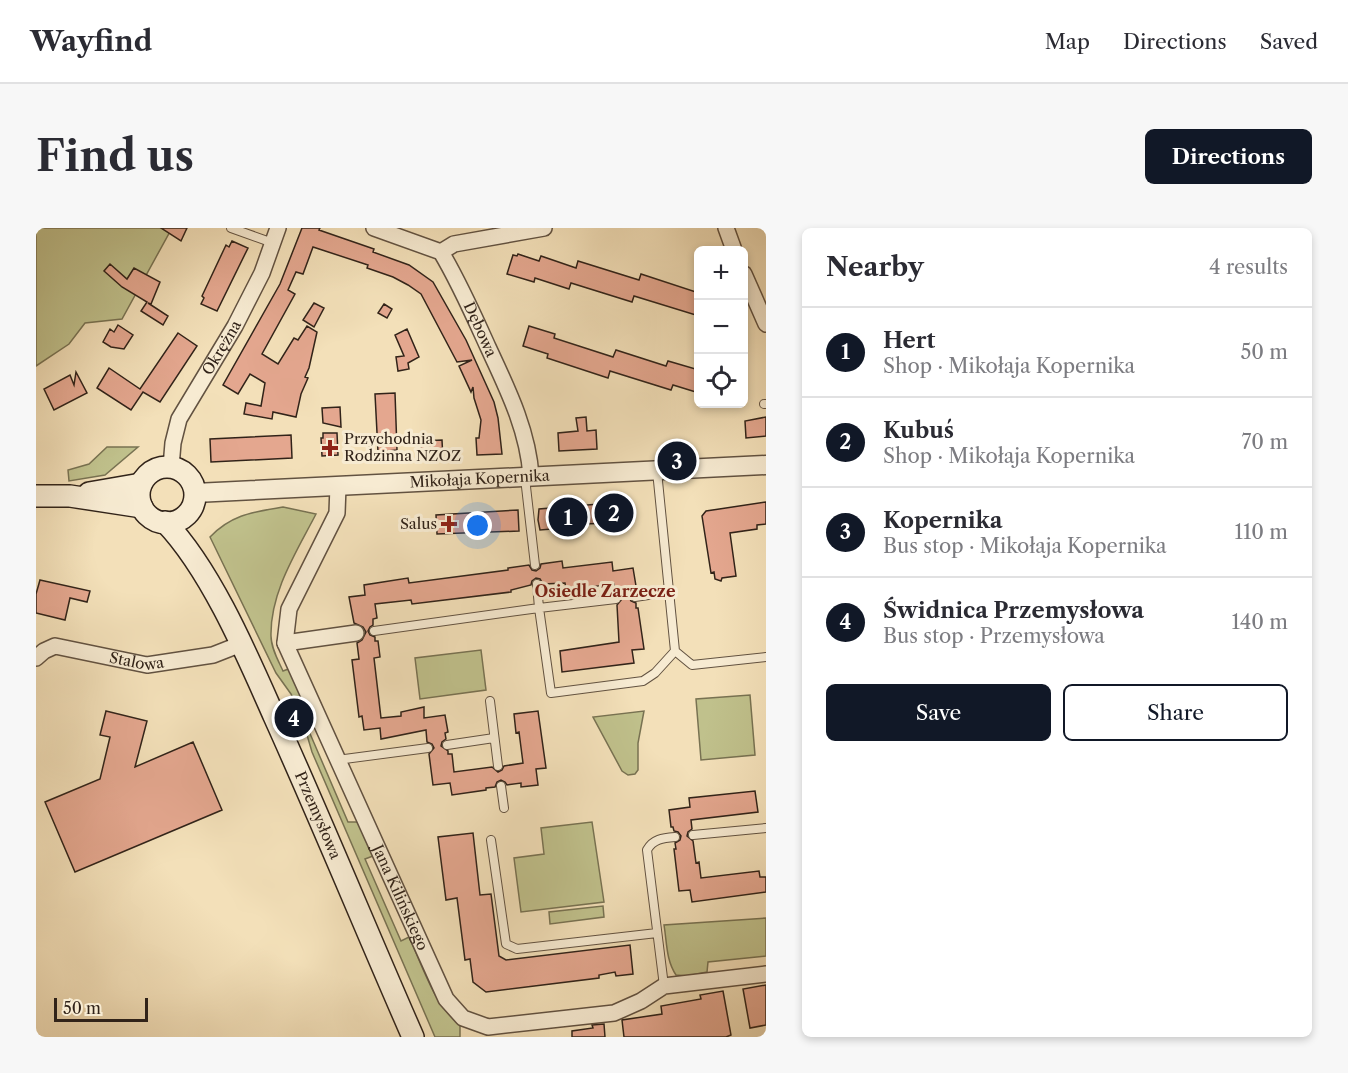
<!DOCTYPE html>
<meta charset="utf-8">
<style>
:root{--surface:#fff;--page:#f7f7f7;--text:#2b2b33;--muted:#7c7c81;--line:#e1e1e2;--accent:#111827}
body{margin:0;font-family:"Libre Caslon Text",serif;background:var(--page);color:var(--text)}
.controls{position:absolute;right:18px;top:18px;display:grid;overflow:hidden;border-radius:9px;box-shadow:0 3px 9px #0003}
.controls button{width:54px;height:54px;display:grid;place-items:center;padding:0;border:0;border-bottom:2px solid var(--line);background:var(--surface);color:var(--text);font:30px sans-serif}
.scale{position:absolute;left:18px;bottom:15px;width:94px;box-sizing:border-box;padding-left:6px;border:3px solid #312319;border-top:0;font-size:16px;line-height:21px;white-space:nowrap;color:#312319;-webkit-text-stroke:4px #f7ebd2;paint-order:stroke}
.you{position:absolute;left:442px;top:298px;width:21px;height:21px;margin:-15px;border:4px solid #fff;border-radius:50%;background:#1a73e8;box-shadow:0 0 0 9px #1a73e833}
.badge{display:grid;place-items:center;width:39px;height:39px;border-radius:50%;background:var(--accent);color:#fff;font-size:20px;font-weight:700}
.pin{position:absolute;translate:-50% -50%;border:3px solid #fff;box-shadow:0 2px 6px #0006}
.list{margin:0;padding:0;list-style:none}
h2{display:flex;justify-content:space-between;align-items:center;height:78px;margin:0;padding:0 24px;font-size:26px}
h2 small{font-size:20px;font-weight:400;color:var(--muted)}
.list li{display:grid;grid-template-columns:39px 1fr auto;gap:18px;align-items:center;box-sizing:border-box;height:90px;padding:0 24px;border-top:2px solid var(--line)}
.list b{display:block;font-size:22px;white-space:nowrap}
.list p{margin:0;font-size:20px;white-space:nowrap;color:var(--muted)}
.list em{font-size:20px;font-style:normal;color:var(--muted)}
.actions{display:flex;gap:12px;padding:18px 24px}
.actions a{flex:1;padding:14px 0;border:2px solid var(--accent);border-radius:9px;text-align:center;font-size:21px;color:var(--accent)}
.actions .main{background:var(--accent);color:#fff}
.icon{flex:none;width:33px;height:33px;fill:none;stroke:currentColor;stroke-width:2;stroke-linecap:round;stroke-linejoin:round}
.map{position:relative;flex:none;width:730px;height:809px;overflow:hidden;border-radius:9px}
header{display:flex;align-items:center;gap:36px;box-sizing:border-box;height:84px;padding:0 30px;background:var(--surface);border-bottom:2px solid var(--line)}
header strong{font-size:28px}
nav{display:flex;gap:33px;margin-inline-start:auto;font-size:21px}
.intro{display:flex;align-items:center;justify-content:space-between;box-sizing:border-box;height:144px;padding:0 36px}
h1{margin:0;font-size:42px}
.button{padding:15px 27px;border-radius:9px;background:var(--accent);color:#fff;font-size:21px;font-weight:700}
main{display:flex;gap:36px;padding:0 36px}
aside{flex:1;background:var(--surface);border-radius:9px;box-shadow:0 3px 9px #0003}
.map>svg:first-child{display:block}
.green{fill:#c0c18c;stroke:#787252;stroke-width:1.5}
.building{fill:#e4a78f;stroke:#312319;stroke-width:1.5}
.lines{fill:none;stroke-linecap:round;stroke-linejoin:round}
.service-casing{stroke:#625241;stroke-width:10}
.minor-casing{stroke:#625241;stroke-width:18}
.tertiary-casing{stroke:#625241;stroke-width:21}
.secondary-casing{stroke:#312319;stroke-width:24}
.service{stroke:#f7ebd2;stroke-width:8}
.minor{stroke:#f7ebd2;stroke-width:15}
.tertiary{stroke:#f7ebd2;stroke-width:18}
.secondary{stroke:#f7ebd2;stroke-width:21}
.poi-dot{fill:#8f2418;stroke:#f7ebd2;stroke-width:2}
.labels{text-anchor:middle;stroke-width:6;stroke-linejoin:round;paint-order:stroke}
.street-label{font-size:15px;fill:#312319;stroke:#f7ebd2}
.poi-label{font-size:15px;fill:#312319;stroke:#f7ebd2;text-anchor:start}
.neighbourhood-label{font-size:16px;font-weight:bold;fill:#7a1f14;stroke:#f7ebd2}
</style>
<header>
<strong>Wayfind</strong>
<nav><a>Map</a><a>Directions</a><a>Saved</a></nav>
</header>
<div class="intro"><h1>Find us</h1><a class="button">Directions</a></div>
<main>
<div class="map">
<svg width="730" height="809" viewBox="0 0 730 809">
<rect width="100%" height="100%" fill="#f3e0b9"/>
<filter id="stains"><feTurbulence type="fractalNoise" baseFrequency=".00333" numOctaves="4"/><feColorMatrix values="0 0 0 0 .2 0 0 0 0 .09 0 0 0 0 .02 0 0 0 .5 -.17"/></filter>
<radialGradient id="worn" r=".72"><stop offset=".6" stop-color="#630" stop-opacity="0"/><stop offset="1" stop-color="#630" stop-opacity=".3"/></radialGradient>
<path class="green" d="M0 0H136L86 91 49 95 33 116 0 138Z
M71 219H102L69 247 33 253 32 242 53 236Z
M247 279 280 286C261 323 234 364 235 408 235 420 242 432 247 443L255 440 275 488 269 494 312 594H322L337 628 329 631 365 713 373 709C386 736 399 780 424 796V809H399L276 524 266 490 255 466 240 445 174 309C196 286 218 284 247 279Z
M445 422 450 462 384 471 379 430Z
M714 467 719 527 665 532 660 471Z
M608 483 602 515V542L599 546 592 547 586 543 557 489Z
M556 594 568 674 485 684 478 630 508 626 505 600Z
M567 678 568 689 514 696 513 684Z
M730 690V728L672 734 671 744 651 748 640 747C630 732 631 715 628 697Z"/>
<path class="building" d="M125 0H151L145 13Z
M266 0H284L283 2 338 21 337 24 373 37 397 54 430 112 458 174 462 190 466 226 441 227 440 210H443L445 192 438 170 437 159 435 164 423 138 436 132 421 134 385 66 372 57 357 49 331 40 332 37 277 19 267 46 260 44 252 62 259 66 226 126 242 136 258 110 262 112 271 98 281 104 273 140 269 149 272 150 265 166 260 189 237 184 236 191 208 186 210 175 225 178 229 155 214 146 202 166 187 157 244 56Z
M196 13 212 20 181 83 165 76 168 70 166 68 190 17 193 19Z
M482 26 503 33 505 28 540 40 542 33 603 52 605 46 663 65V88L598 68 596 74 535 55 533 61 499 50 498 54 471 46 477 27 481 28Z
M74 36 91 51 98 40 124 54 115 76 112 75 132 88 127 97 105 83 111 74 86 59 68 43Z
M278 75 288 80 278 99 267 92Z
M348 76 356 81 351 90 342 85Z
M82 97 97 107 88 121 75 119 67 114 74 101 78 104Z
M493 98 519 106 518 110 577 129 580 122 630 138 632 133 663 142V165L637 157 635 162 574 143 572 150 511 130 512 126 487 118Z
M371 101 383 129 372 135 373 141 362 143 360 129 368 128 359 107Z
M142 105 161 118 124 174 107 164 95 182 61 160 73 140 104 161Z
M40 144 51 165 18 182 8 161 34 147 38 157Z
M359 165 361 222 342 224 339 166Z
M304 179 305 199 287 195 286 180Z
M550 189 551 203 560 202 561 221 523 223 522 205 542 203 540 190Z
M730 189V208L710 210 709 193Z
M287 205H301L302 227 286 228 285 210H287Z
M255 207 256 230 175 234 174 211Z
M406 212 407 232H395V229H384L385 213Z
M587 274 588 295 540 296V299L504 302 502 292 503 281Z
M730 274V296L721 297V301L694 305 700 348 686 350 685 353 679 351 678 344 675 345 666 288 670 283Z
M482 282 483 303 401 306 400 287Z
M526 333 527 340 576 334 577 343 597 340 600 358H597L598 363 593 369 595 373 600 375V380H602L608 421 596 422 598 435 526 444 524 423 583 414 581 377 586 371 584 367 579 365 578 356 530 362 529 355 507 356 504 351 500 350 496 353 495 357 475 362V364L376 376 375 372 339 376 341 390 337 391V397L334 399 332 403 334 407 339 409V413H342L344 429 338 430 345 490 365 488V484L388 479V490L409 487 412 504 409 505 410 511 406 514 405 518 412 523V526H416L418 544 456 539 462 544 466 542 468 538 487 535 483 504 480 505 478 486 502 483 510 540 500 541 502 557 485 559V555L471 557 469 554 465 552 461 554 459 559 450 560V562L416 567 414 555 397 557 393 526 398 520 396 516 391 514 390 502 345 511 344 500 328 502 326 488 323 489 316 432 323 431 321 415 326 412 330 404 327 399 318 395 313 369 329 367 328 357 372 350 373 355 472 342V340L493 337 496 342 500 343 504 340 505 336Z
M4 352 54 363 51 374 34 370 29 392 0 385V366Z
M70 483 111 493 99 539 157 514 186 582 39 644 9 574 64 551 74 509 64 507Z
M719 563 722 584 655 592 656 601 652 604 651 608 657 613 660 635 663 634 665 650 723 643 724 649H730V664L656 674 654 662 643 663 638 621H640L639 615 644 612 645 608 642 604 638 603 637 599H635L633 582 654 579 653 570Z
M437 605 444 667 455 666 463 728 470 732 594 717 597 746 580 748 579 744 563 747V750L450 764 437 754 434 731 429 732 421 670 410 672 402 609Z
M730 757V797L714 800 707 761Z
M687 763 695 807 690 809H588L586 792 626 786 625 778 665 771 664 767Z
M568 796 569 809H536V803L557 800 556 797Z"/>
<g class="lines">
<defs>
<path id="service" d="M195 0 237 15
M728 176H730
M621 243 639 423 656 437 730 429
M489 250 499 337
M599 369 632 364
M580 371 503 380 515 465 607 453 619 445 639 423
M338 403 503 380 501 356
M454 473 462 538
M411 517 458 510
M301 532 392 520
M465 558 468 580
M657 607 730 600
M455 612 470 716 481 721 621 705
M628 758 611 622C617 611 627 610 639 609"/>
<g id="minor">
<path id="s1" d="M338 0 405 24C423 54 437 86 452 119 471 160 492 202 495 248"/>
<path d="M690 0 698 22"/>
<path d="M405 24 418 16 508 0"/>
<path d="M708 46 730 96"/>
<path id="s2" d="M135 239 137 215 143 191 199 98 226 45 242 0"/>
<path id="s3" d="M302 258 301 285 253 381 249 415 410 771 427 790 452 799 578 785 605 773 628 758 730 746"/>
<path d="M249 415 320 405"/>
<path id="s4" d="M0 430 8 423 19 418 111 437 177 427 205 416"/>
</g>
<g id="tertiary">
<path id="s5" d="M159 265 730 237"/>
</g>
<g id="secondary">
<circle cx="131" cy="267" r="28"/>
<path d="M53 265 105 256"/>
<path d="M0 268H34L106 279"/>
<path id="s6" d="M129 294C175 342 211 427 238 488 286 594 330 702 377 809"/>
</g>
</defs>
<use href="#service" class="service-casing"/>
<use href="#minor" class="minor-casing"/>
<use href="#tertiary" class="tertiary-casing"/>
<use href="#secondary" class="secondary-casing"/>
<use href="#service" class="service"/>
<use href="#minor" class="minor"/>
<use href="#tertiary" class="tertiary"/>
<use href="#secondary" class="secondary"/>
</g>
<g class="poi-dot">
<path d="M291 211h6v6h6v6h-6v6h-6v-6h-6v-6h6z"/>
<path d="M410 287h6v6h6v6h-6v6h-6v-6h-6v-6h6z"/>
</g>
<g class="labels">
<g class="street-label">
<text dy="5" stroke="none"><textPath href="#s1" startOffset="158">Dębowa</textPath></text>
<text dy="5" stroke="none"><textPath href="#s2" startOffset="132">Okrężna</textPath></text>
<text dy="5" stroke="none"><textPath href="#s5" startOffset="285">Mikołaja Kopernika</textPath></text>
<text dy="5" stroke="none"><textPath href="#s4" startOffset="106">Stalowa</textPath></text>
<text dy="5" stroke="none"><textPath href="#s6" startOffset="332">Przemysłowa</textPath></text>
<text dy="5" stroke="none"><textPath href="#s3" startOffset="448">Jana Kilińskiego</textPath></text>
</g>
<g class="poi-label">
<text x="308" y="216">Przychodnia<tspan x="308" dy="17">Rodzinna NZOZ</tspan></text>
<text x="401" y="301" text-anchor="end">Salus</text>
</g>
<g class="neighbourhood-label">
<text x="569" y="369">Osiedle Zarzecze</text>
</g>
</g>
<rect width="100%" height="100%" filter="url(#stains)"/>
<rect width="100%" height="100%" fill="url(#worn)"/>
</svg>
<div class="controls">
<button>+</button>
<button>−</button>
<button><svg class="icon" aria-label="locate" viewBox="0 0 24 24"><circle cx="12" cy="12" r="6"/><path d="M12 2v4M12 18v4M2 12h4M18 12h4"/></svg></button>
</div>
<div class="scale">50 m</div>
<div class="you"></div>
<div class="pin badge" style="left:532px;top:289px">1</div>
<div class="pin badge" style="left:578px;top:285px">2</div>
<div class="pin badge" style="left:641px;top:233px">3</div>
<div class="pin badge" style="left:258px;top:490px">4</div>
</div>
<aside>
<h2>Nearby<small>4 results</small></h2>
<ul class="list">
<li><span class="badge">1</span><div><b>Hert</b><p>Shop · Mikołaja Kopernika</p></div><em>50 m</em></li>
<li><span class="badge">2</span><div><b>Kubuś</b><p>Shop · Mikołaja Kopernika</p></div><em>70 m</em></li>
<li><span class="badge">3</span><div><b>Kopernika</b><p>Bus stop · Mikołaja Kopernika</p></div><em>110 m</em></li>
<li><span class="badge">4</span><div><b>Świdnica Przemysłowa</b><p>Bus stop · Przemysłowa</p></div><em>140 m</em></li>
</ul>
<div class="actions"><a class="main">Save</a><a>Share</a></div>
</aside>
</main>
